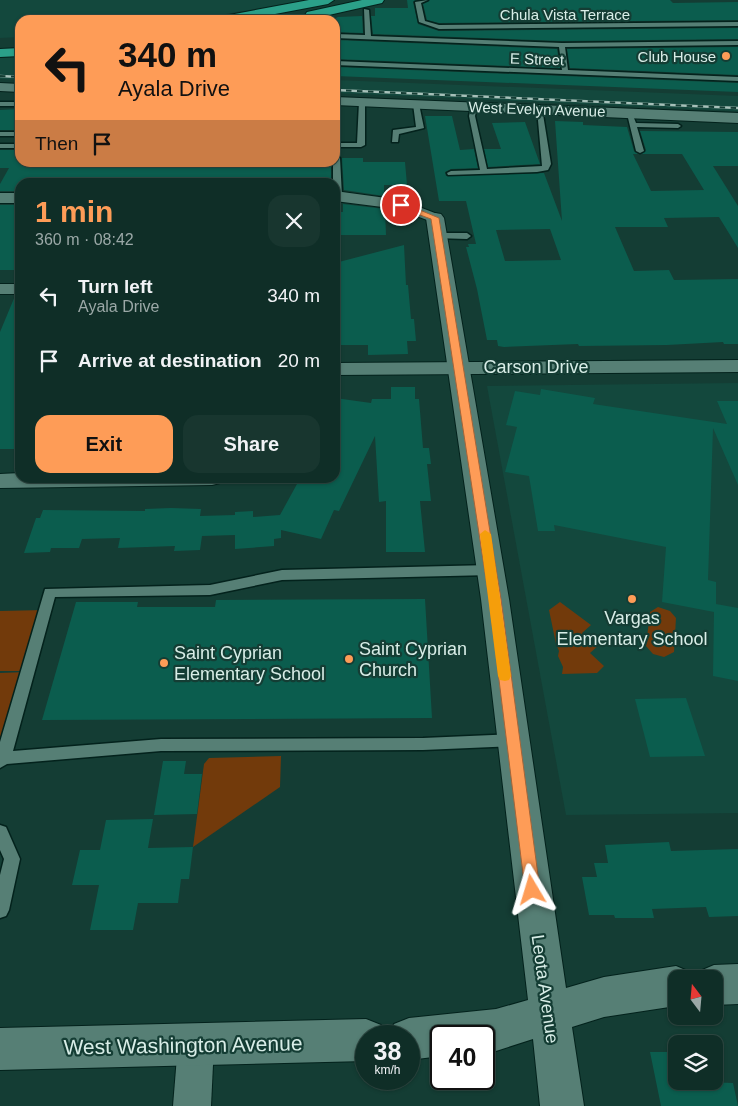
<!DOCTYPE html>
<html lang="en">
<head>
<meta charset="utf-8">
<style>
  :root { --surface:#0f2e27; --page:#18362f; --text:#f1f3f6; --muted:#9ba8a7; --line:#2f4a44; --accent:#fe9c57 }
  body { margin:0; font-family:Helvetica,sans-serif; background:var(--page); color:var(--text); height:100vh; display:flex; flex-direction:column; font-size:19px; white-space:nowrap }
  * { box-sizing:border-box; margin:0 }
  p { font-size:16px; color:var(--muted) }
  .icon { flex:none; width:28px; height:28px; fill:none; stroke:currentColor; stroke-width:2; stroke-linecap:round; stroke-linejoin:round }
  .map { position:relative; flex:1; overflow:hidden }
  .panel { position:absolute; left:15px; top:178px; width:325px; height:305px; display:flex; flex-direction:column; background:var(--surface); border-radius:15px; box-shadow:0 1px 4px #0004,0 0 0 1px var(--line) }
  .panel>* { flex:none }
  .banner { position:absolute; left:15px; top:15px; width:325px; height:152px; border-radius:15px; box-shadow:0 1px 4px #0004,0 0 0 1px var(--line); background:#fe9c57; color:#111; overflow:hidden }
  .needle { width:32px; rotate:344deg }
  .buttons { position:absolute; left:668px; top:970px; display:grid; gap:10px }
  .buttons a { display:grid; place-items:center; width:55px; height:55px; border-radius:10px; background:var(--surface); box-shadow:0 1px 4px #0004,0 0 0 1px var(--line); font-size:25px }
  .speed { position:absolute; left:355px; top:1025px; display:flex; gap:10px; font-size:25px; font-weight:700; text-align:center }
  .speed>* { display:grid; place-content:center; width:65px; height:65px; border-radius:50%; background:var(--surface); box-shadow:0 1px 4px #0004,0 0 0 1px var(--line); line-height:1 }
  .speed small { font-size:12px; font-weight:400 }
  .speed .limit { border:2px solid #111; border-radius:8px; background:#fff; color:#111 }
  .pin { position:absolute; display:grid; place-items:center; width:42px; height:42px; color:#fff; margin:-21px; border:2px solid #fff; border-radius:50%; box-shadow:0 1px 5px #0007 }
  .me { position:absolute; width:55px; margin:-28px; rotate:353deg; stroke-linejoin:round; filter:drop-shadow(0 0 4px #0008) }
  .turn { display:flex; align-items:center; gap:18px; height:105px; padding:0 20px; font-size:22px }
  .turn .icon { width:65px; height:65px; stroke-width:2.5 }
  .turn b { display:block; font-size:35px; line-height:42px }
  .then { display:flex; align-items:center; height:48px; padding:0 20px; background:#0003; gap:10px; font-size:19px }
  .round { display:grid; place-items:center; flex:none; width:52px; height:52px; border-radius:15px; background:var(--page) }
  .summary { display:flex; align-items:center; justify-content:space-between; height:85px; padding:0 20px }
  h1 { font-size:30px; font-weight:700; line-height:38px; color:var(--accent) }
  .primary-button { display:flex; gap:10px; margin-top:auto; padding:10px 20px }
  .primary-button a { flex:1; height:58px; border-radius:15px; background:var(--accent); color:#111; font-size:20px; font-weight:700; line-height:58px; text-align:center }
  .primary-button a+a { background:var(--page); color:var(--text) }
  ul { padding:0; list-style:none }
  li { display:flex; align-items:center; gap:15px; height:65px; padding:0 20px }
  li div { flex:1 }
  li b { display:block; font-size:19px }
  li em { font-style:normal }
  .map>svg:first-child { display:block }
</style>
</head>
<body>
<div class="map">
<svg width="738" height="1106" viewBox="0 0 738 1106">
  <rect width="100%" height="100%" fill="#143d34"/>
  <g fill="#13483d">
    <polygon points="0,0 306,0 192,20 20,20 20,37 0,38"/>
    <polygon points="20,56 20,80 0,79 0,58"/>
    <polygon points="335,80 738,96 738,111 335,93"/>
    <polygon points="738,383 738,813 566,815 487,386"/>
  </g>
  <g fill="#723a0b">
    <polygon points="560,602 591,625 582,633 599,645 590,653 604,666 597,673 562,674 563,667 558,656 559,651 556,644 549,610"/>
    <polygon points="658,607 670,611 676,618 674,652 664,657 653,654 646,646 650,612"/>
    <polygon points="44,610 25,671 0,671 0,611"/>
    <polygon points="26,672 0,747 0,673"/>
    <polygon points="281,756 280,787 193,847 204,764 209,758"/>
  </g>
  <g fill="#0b5d4e" fill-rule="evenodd">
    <polygon points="407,0 416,0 413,2 418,24 439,31 738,28 738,39 562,41 373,34 371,16 375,16 375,8 408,8"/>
    <polygon points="430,0 670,0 673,3 738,2 738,20 439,23 427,20 423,4"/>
    <polygon points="362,16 363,33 335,32 336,18 338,17"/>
    <polygon points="335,40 557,49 560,68 335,59"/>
    <polygon points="738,47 738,75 570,68 567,49"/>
    <polygon points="335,67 738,83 738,92 335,76"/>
    <polygon points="20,109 20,130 0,130 0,110"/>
    <path d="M425,116H452L460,150L474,149L478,168L451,169L445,172L446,176L544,173L562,221L555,121L583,122V125L627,127L634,151L638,154H633L651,191L704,190L682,154H642L646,150L640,131L738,132V166H713L738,206V248L719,217L664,218L668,227H615L634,271L669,270L674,280L738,279V344H724L723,342L667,345L579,346L578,344L504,347L498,346L497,340H487L477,289L466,247H469L468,244H476L466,201H439ZM550,229L561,260L505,261L496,230Z"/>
    <polygon points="525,122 540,164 488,167 484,149 501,149 492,123"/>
    <polygon points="0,150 20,150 20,162 331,162 331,181 20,182 20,191 0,191 0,184 9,168 0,168"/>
    <polygon points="342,158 363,158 363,162 405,162 407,185 384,185 384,196 344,190"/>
    <polygon points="343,204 385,209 386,235 335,235 335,212 343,212"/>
    <rect x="0" y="205" width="20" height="65"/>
    <polygon points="404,245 406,285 408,285 411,319 414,319 416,341 407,341 408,354 368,355 368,345 335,345 335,263"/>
    <polygon points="15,296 20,296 20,432 14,449 0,449 0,332"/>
    <polygon points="391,387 415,387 415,399 419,399 423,448 429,448 431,464 427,464 431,501 420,501 425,552 386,552 386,501 379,502 375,436 339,511 334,510 321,539 281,530 281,538 274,539 274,546 235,549 235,535 202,536 200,550 174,551 175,546 118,548 120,538 82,539 79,548 51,548 50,552 24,553 36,518 40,518 43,510 145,511 145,509 171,508 201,509 200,516 235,515 235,512 253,511 253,517 280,515 297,484 296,478 335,478 335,398 371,403 372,399 391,399"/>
    <polygon points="541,389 595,398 593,404 727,424 717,401 738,401 738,485 713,428 708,580 716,582 716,604 738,608 738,681 713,676 714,612 662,602 666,547 554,525 555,531 538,531 529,476 505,472 517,427 506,425 515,391 540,395"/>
    <polygon points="425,599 432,718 42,720 76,602 138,602 137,607 215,607 216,600"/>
    <polygon points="686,698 705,756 650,757 635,699"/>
    <polygon points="163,761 186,761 184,774 202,774 197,814 154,815"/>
    <polygon points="153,819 148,848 193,847 189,879 181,879 178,903 138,903 133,930 90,930 99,885 72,885 80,850 100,850 106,820"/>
    <polygon points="669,842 671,851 738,849 738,916 709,917 706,907 652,909 654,918 615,918 614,915 589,915 582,877 597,877 594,863 608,863 605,845"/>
    <polygon points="650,1052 676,1052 676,1081 733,1083 738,1106 661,1106"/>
  </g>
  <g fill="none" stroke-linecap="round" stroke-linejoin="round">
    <defs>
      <g id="lane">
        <polygon points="428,0 421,3 425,21 439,25 738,22 738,26 439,29 419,22 415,2"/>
        <polygon points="364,9 369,10 371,36 562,43 738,41 738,45 565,47 568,70 738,77 738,81 335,65 335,61 562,70 559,47 335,38 335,34 365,35"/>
        <polygon points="362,100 365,102 365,145 361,147 335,147 335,143 357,143 359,102"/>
        <rect x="0" y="102" width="20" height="4"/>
        <polygon points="416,102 419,104 424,128 399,134 398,142 392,142 393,130 416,127 413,104"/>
        <polygon points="474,105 477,107 475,116 487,169 542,166 537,109 542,108 551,164 548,170 537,172 448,175 447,173 451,171 480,170 469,116 471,107"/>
        <polygon points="631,116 634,118 636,123 678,124 681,126 678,128 637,127 644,151 640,153 636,151 628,118"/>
        <rect x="0" y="132" width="20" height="4"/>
        <rect x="0" y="144" width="20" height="4"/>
        <polygon points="335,156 340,158 342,196 338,198 335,197 335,182 333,182 333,162 335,162"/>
        <polygon points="437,233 467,233 471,236 467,239 434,238 434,234"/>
        <polygon points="491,565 495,567 497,570 495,573 491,575 282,580 210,595 55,597 13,751 161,739 423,738 513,734 518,735 520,740 518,745 513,746 423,750 161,751 7,764 0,768 0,742 45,589 210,585 282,570"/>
        <polygon points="0,825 6,827 20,859 9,910 6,916 0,918 0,875 4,859 0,850"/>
      </g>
      <g id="street">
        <polygon points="335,191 401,200 440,215 443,218 440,221 435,223 398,209 335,201"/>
        <rect x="0" y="193" width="20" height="10"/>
        <rect x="0" y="284" width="20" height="10"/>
        <polygon points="738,360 738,372 335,375 335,363"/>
        <polygon points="20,473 20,478 223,478 220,483 212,485 0,488 0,474"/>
        <polygon points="196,1026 209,1031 214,1044 211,1106 173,1106 178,1044 183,1031"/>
      </g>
      <g id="secondary">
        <polygon points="0,83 20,84 20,92 0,91"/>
        <polygon points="335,97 738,113 738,123 335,105"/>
        <polygon points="435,213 441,214 444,218 509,599 566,988 604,977 676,966 690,972 693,979 676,979 676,1006 604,1017 572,1027 584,1106 540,1106 533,1039 496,1051 484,1052 484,1036 441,1036 441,1056 409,1060 409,1036 389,1036 394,1024 409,1018 496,1009 528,1000 481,599 426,218 429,214"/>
        <polygon points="738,964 738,1004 714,1005 714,979 697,979 700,971 714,965"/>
        <polygon points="366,1019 381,1025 385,1036 366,1036 366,1061 0,1070 0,1028"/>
      </g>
      <g id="highway">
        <polygon points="309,0 334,0 328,4 243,20 218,20 224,16"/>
        <polygon points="362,0 384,0 382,3 311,19 305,15 307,12"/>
        <polygon points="20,48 20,56 0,57 0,49"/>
      </g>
    </defs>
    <use href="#lane" stroke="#03221c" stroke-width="3"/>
    <use href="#street" stroke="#03221c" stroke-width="2"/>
    <use href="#secondary" stroke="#03221c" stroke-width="2"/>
    <use href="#highway" stroke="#03221c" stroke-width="2"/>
    <use href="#lane" fill="#567f75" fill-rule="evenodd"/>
    <use href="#street" fill="#567f75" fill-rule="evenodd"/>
    <use href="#secondary" fill="#567f75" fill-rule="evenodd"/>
    <use href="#highway" fill="#2ba089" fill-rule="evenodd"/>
    <defs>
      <g id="rail">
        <polyline points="0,76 20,77"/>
        <polyline points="335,90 738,108"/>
      </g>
    </defs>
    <use href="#rail" stroke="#a6c0b9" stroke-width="2.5"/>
    <use href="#rail" stroke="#143d34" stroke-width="2" stroke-dasharray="5.5" stroke-linecap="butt"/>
  </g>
  <polygon fill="#fe9c57" stroke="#a56539" points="398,203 403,203 439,218 501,599 540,890 538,895 532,897 527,895 525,890 489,599 431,219 398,207"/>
  <polygon fill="#f59e0b" points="485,530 491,534 511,676 509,680 505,681 500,680 498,676 480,534"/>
  <g fill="#fe9c57" stroke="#143d34" stroke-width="2">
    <circle cx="726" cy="56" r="5"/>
    <circle cx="632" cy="599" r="5"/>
    <circle cx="349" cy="659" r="5"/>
    <circle cx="164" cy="663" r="5"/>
  </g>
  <g text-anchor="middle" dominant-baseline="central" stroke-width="4.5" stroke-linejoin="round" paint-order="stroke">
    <g font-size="15" fill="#d8ede7" stroke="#143d34">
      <text x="565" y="14">Chula Vista Terrace</text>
      <text transform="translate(537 59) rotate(2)">E Street</text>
      <text transform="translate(537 109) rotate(2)">West Evelyn Avenue</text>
    </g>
    <g font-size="15" fill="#d8ede7" stroke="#143d34" text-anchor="end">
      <text x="716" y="56">Club House</text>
    </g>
    <g font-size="18" fill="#d8ede7" stroke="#143d34">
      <text x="536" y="367">Carson Drive</text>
      <text transform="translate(545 989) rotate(82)">Leota Avenue</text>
    </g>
    <g font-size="18" fill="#d8ede7" stroke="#143d34" text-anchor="start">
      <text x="632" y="618" text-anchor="middle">Vargas<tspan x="632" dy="21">Elementary School</tspan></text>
      <text x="359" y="649">Saint Cyprian<tspan x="359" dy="21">Church</tspan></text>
      <text x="174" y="653">Saint Cyprian<tspan x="174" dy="21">Elementary School</tspan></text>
    </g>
    <g font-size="21" fill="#d8ede7" stroke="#143d34">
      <text transform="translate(183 1045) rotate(-1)">West Washington Avenue</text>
    </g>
  </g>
</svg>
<div class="buttons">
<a><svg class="needle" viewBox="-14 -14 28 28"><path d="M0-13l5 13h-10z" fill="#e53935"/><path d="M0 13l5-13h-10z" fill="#9ba8a7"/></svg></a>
<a><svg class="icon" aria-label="layers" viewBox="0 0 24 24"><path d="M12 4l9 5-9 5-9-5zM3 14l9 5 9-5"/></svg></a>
</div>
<div class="speed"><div>38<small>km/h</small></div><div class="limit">40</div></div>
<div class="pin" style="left:401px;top:205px;background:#d93025"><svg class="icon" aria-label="arrive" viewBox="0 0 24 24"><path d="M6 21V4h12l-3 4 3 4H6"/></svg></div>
<svg class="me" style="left:532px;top:890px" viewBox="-20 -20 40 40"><path d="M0-17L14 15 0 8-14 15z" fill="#fe9c57" stroke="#fff" stroke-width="4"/></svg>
<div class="banner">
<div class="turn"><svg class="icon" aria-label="left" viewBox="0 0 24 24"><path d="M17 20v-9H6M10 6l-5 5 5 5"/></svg><div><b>340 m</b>Ayala Drive</div></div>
<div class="then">Then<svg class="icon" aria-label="arrive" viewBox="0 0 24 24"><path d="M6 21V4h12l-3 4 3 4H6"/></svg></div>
</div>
<section class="panel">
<div class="summary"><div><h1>1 min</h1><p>360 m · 08:42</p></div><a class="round"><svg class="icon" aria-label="close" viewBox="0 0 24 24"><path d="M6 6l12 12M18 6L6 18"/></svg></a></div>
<ul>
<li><svg class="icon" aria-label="left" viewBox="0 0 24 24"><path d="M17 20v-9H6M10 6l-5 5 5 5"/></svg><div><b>Turn left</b><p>Ayala Drive</p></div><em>340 m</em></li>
<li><svg class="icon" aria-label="arrive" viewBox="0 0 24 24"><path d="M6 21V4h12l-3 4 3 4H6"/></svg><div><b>Arrive at destination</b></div><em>20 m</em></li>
</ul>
<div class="primary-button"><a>Exit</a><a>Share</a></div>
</section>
</div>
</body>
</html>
